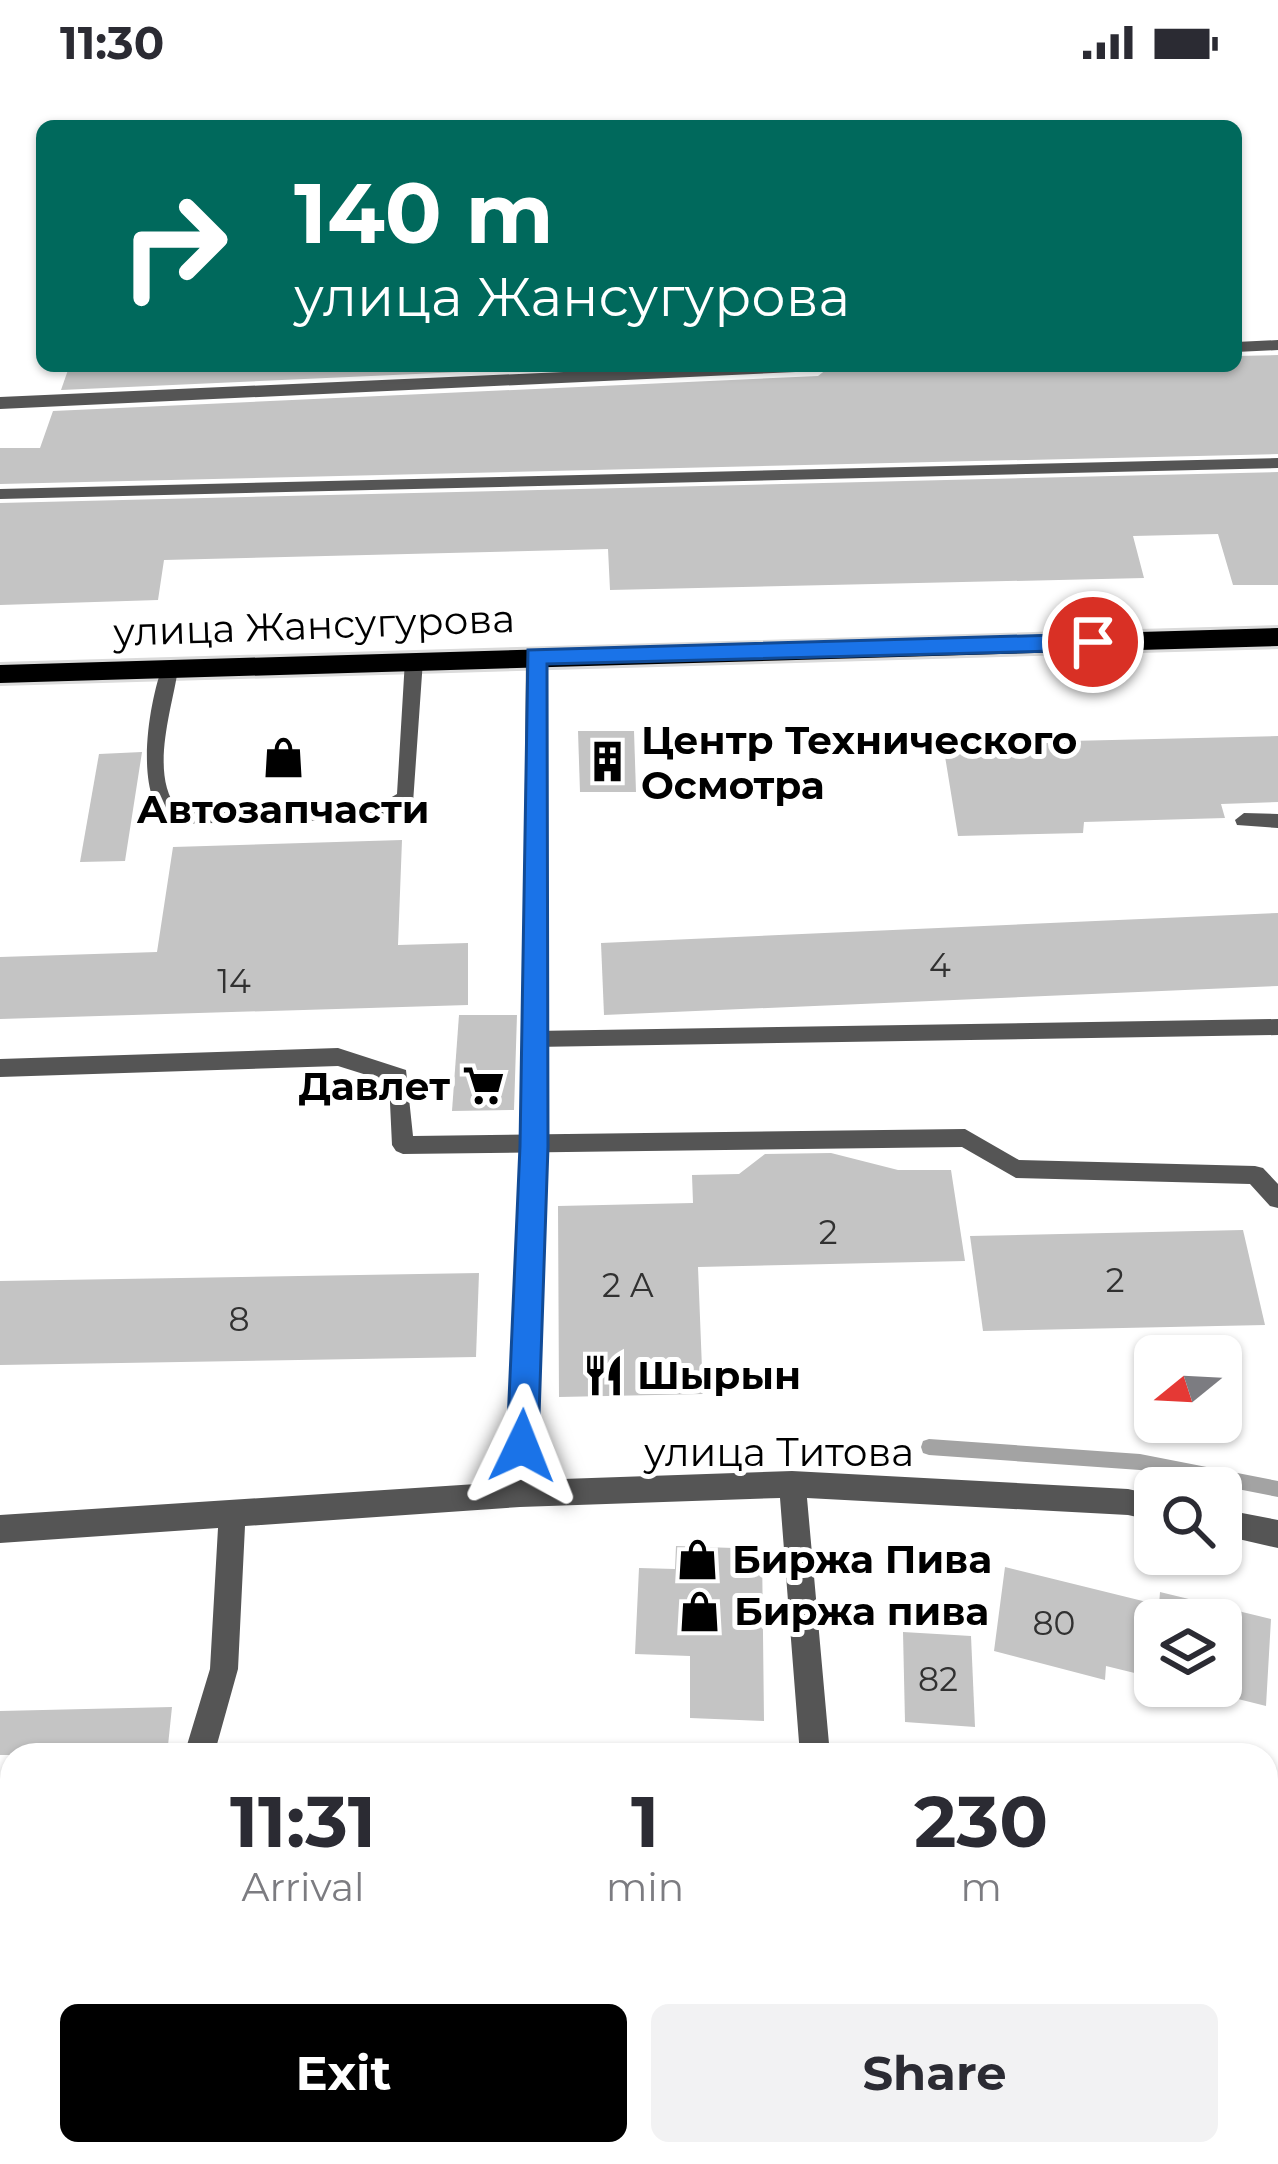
<!DOCTYPE html>
<html lang="en">
<head>
<meta charset="utf-8">
<style>
  :root { --surface:#fff; --page:#f2f2f3; --text:#2b2b33; --muted:#7c7c81; --accent:#000 }
  body { margin:0; font-family:Montserrat,sans-serif; background:var(--page); color:var(--text); height:100vh; display:flex; flex-direction:column; font-size:45px; white-space:nowrap }
  * { box-sizing:border-box; margin:0 }
  p { font-size:39px; color:var(--muted) }
  .icon { flex:none; width:66px; height:66px; fill:none; stroke:currentColor; stroke-width:2; stroke-linecap:round; stroke-linejoin:round }
  .map { position:relative; flex:1; overflow:hidden }
  .sheet { position:absolute; left:0px; top:1659px; width:1278px; height:423px; display:flex; flex-direction:column; background:var(--surface); border-radius:36px 36px 0 0; box-shadow:0 3px 9px #0004 }
  .sheet>* { flex:none }
  .top-card { position:absolute; left:36px; top:36px; width:1206px; height:252px; border-radius:18px; box-shadow:0 3px 9px #0004; background:#00695c; color:#fff; overflow:hidden }
  .needle { width:78px; rotate:252deg }
  .tools { position:absolute; left:1134px; top:1251px; display:grid; gap:24px }
  .tools a { display:grid; place-items:center; width:108px; height:108px; border-radius:18px; background:var(--surface); box-shadow:0 3px 9px #0004; font-size:60px }
  .pin { position:absolute; display:grid; place-items:center; width:102px; height:102px; color:#fff; margin:-51px; border:6px solid #fff; border-radius:50%; box-shadow:0 3px 12px #0007 }
  .me { position:absolute; width:132px; margin:-66px; rotate:2deg; stroke-linejoin:round; filter:drop-shadow(0 0 9px #0008) }
  .turn { display:flex; align-items:center; gap:42px; height:252px; padding:0 60px; font-size:54px }
  .turn .icon { width:156px; height:156px; stroke-width:2.5 }
  .turn b { display:block; font-size:84px; line-height:102px }
  .eta { display:flex; justify-content:space-evenly; align-items:center; height:204px; text-align:center }
  .eta b { font-size:72px; font-weight:700; line-height:84px }
  .action { display:flex; gap:24px; margin-top:auto; padding:24px 60px }
  .action a { flex:1; height:138px; border-radius:18px; background:var(--accent); color:#fff; font-size:48px; font-weight:700; line-height:138px; text-align:center }
  .action a+a { background:var(--page); color:var(--text) }
  .status { display:flex; justify-content:space-between; align-items:center; height:84px; padding:0 60px; background:var(--surface); direction:ltr }
  .status svg { height:33px; fill:currentColor }
  .map>svg:first-child { display:block }
</style>
</head>
<body>
<div class="status"><b>11:30</b><svg viewBox="0 0 49 12"><path d="M0 12V9h3v3zM5 12V6h3v6zM10 12V3h3v9zM15 12V0h3v12zM26 1h20v11H26zM47 4h2v5h-2z"/></svg></div>
<div class="map">
<svg width="1278" height="2080" viewBox="0 0 1278 2080">
  <rect width="100%" height="100%" fill="#fff"/>
  <g fill="none" stroke-linecap="round" stroke-linejoin="round">
    <polygon fill="#a3a3a3" fill-rule="evenodd" points="929,1355 1140,1370 1278,1397 1278,1413 1140,1386 929,1371 923,1369 921,1363 923,1357"/>
  </g>
  <g fill="#c4c4c4">
    <polygon points="1278,271 1278,370 0,400 0,364 40,364 53,327 818,292 831,282 1236,282 1236,272"/>
    <polygon points="273,282 596,282 61,306 68,286"/>
    <polygon points="1278,388 1278,501 1233,501 1218,450 1133,452 1144,494 610,506 608,465 164,476 158,516 0,521 0,419"/>
    <polygon points="578,647 634,647 636,708 580,708"/>
    <polygon points="1278,652 1278,718 1221,720 1225,734 1084,738 1083,749 958,752 943,660"/>
    <polygon points="142,668 125,777 80,778 99,670"/>
    <polygon points="402,756 398,861 468,859 468,921 0,935 0,873 157,868 173,763"/>
    <polygon points="1278,829 1278,902 604,931 601,859"/>
    <polygon points="459,931 517,931 514,1026 452,1027"/>
    <polygon points="831,1069 898,1086 951,1086 965,1177 698,1183 703,1310 559,1313 558,1122 693,1119 692,1091 739,1090 765,1070"/>
    <polygon points="1243,1146 1265,1241 983,1247 970,1152"/>
    <polygon points="479,1189 476,1273 0,1281 0,1197"/>
    <polygon points="676,1462 762,1465 764,1637 690,1634 690,1572 635,1570 639,1484 675,1485"/>
    <polygon points="1005,1483 1159,1521 1160,1508 1271,1535 1266,1622 1186,1602 1221,1602 1221,1536 1155,1536 1155,1594 1106,1582 1105,1596 994,1567"/>
    <polygon points="903,1548 971,1552 975,1643 905,1638"/>
    <polygon points="172,1623 167,1671 0,1671 0,1627"/>
  </g>
  <g fill="none" stroke-linecap="round" stroke-linejoin="round">
    <defs>
      <polygon id="primary" points="1278,544 1278,562 0,599 0,581"/>
    </defs>
    <use href="#primary" stroke="#dbdbdb" stroke-width="6"/>
    <g fill="#555" fill-rule="evenodd">
      <polygon points="1278,374 1278,384 0,415 0,405"/>
      <path d="M414,570L423,576L413,719L381,735L173,740C131,719 149,617 163,581L169,579L178,585C172,626 149,690 178,726L378,721L397,710L405,576Z"/>
      <polygon points="1244,729 1278,730 1278,744 1237,741 1235,736"/>
      <polygon points="1278,935 1278,951 534,963 527,961 524,955 527,949 534,947"/>
      <polygon points="338,964 406,986 413,1052 965,1045 1019,1076 1255,1082 1263,1084 1278,1100 1278,1124 1270,1122 1250,1100 1016,1094 962,1063 403,1070 396,1067 392,1061 389,998 338,982 0,993 0,975"/>
      <rect x="0" y="1806" width="12" height="26"/>
    </g>
    <g fill="#555" fill-rule="evenodd">
      <polygon points="1278,256 1278,266 1236,268 1236,258"/>
      <polygon points="697,282 827,282 818,287 0,325 0,313"/>
      <polygon points="536,565 546,572 546,1062 534,1396 792,1387 1128,1405 1155,1411 1155,1437 1128,1431 807,1414 830,1671 800,1671 780,1414 520,1423 245,1442 238,1585 214,1671 184,1671 210,1585 218,1444 0,1459 0,1431 507,1398 522,1062 526,572"/>
      <polygon points="1221,1425 1278,1436 1278,1464 1221,1451"/>
      <rect x="114" y="2070" width="32" height="10"/>
      <polygon points="832,2070 864,2070 865,2080 833,2080"/>
    </g>
    <use href="#primary" fill="#000" fill-rule="evenodd"/>
  </g>
  <polygon fill="#1a73e8" stroke="#114b97" stroke-width="3" points="1093,550 1104,558 1093,566 547,580 548,1062 538,1362 533,1372 522,1376 512,1372 507,1362 520,1062 528,566"/>
  <defs>
    <symbol id="shop-bare" viewBox="-9 -9 18 18"><path d="M-5-2.5h2.3a2.7 3.5 0 0 1 5.4 0H5L5.5 6h-11ZM-1.5-2.5h3a1.5 2.3 0 0 0-3 0Z" fill="#000" stroke="#fff" stroke-width="2.5" paint-order="stroke"/></symbol>
    <symbol id="building-bare" viewBox="-9 -9 18 18"><path d="M-4-6H4V6H1V3H-1V6H-4ZM-2.5-4.3h1.7v1.8h-1.7ZM.8-4.3h1.7v1.8H.8ZM-2.5-1h1.7V.8h-1.7ZM.8-1h1.7V.8H.8Z" fill="#000" stroke="#fff" stroke-width="2.5" paint-order="stroke"/></symbol>
    <symbol id="supermarket-bare" viewBox="-9 -9 18 18"><path d="M-6-5.5h2.5l.6 2H6L4.5 2H-2.5L-4.4-4H-6ZM-1.5 3.2a1.3 1.3 0 1 0 .1 0ZM3 3.2a1.3 1.3 0 1 0 .1 0Z" fill="#000" stroke="#fff" stroke-width="2.5" paint-order="stroke"/></symbol>
    <symbol id="restaurant-bare" viewBox="-9 -9 18 18"><path d="M-5-6h1v4h1v-4h1v4h1v-4h1v5L-1.5 .5V6h-2V.5L-5-1ZM5-6V6H3V1.5H1.5Q1.5-4 5-6Z" fill="#000" stroke="#fff" stroke-width="2.5" paint-order="stroke"/></symbol>
  </defs>
  <g fill-rule="evenodd">
    <use href="#shop-bare" x="254" y="644" width="59" height="59"/>
    <use href="#building-bare" x="578" y="648" width="59" height="59"/>
    <use href="#supermarket-bare" x="454" y="972" width="59" height="59"/>
    <use href="#restaurant-bare" x="574" y="1262" width="59" height="59"/>
    <use href="#shop-bare" x="668" y="1446" width="59" height="59"/>
    <use href="#shop-bare" x="670" y="1498" width="59" height="59"/>
  </g>
  <g text-anchor="middle" dominant-baseline="central" stroke-width="10" stroke-linejoin="round" paint-order="stroke">
    <g font-size="33" fill="#313131">
      <text x="940" y="881">4</text>
      <text x="234" y="897">14</text>
      <text x="828" y="1148">2</text>
      <text x="1115" y="1196">2</text>
      <text x="628" y="1201">2 А</text>
      <text x="239" y="1235">8</text>
      <text x="1054" y="1539">80</text>
      <text x="938" y="1595">82</text>
    </g>
    <g font-size="39" fill="#000" stroke="#fff">
      <text transform="translate(314 541) rotate(-2)">улица Жансугурова</text>
      <text x="779" y="1368">улица Титова</text>
    </g>
    <g font-size="39" font-weight="bold" fill="#000" stroke="#fff" text-anchor="start">
      <text x="641" y="656">Центр Технического<tspan x="641" dy="45">Осмотра</tspan></text>
      <text x="283" y="725" text-anchor="middle">Автозапчасти</text>
      <text x="450" y="1002" text-anchor="end">Давлет</text>
      <text x="637" y="1291">Шырын</text>
      <text x="732" y="1475">Биржа Пива</text>
      <text x="734" y="1527">Биржа пива</text>
    </g>
  </g>
</svg>
<div class="tools">
<a><svg class="needle" viewBox="-14 -14 28 28"><path d="M0-13l5 13h-10z" fill="#e53935"/><path d="M0 13l5-13h-10z" fill="#7c7c81"/></svg></a>
<a><svg class="icon" aria-label="search" viewBox="0 0 24 24"><circle cx="10" cy="10" r="6"/><path d="M15 15l6 6"/></svg></a>
<a><svg class="icon" aria-label="layers" viewBox="0 0 24 24"><path d="M12 4l9 5-9 5-9-5zM3 14l9 5 9-5"/></svg></a>
</div>
<div class="pin" style="left:1093px;top:558px;background:#d93025"><svg class="icon" aria-label="arrive" viewBox="0 0 24 24"><path d="M6 21V4h12l-3 4 3 4H6"/></svg></div>
<svg class="me" style="left:522px;top:1362px" viewBox="-20 -20 40 40"><path d="M0-17L14 15 0 8-14 15z" fill="#1a73e8" stroke="#fff" stroke-width="4"/></svg>
<div class="top-card">
<div class="turn"><svg class="icon" aria-label="right" viewBox="0 0 24 24"><path d="M7 20v-9h11M14 6l5 5-5 5"/></svg><div><b>140 m</b>улица Жансугурова</div></div>
</div>
<section class="sheet">
<div class="eta">
<div><b>11:31</b><p>Arrival</p></div>
<div><b>1</b><p>min</p></div>
<div><b>230</b><p>m</p></div>
</div>
<div class="action"><a>Exit</a><a>Share</a></div>
</section>
</div>
</body>
</html>
